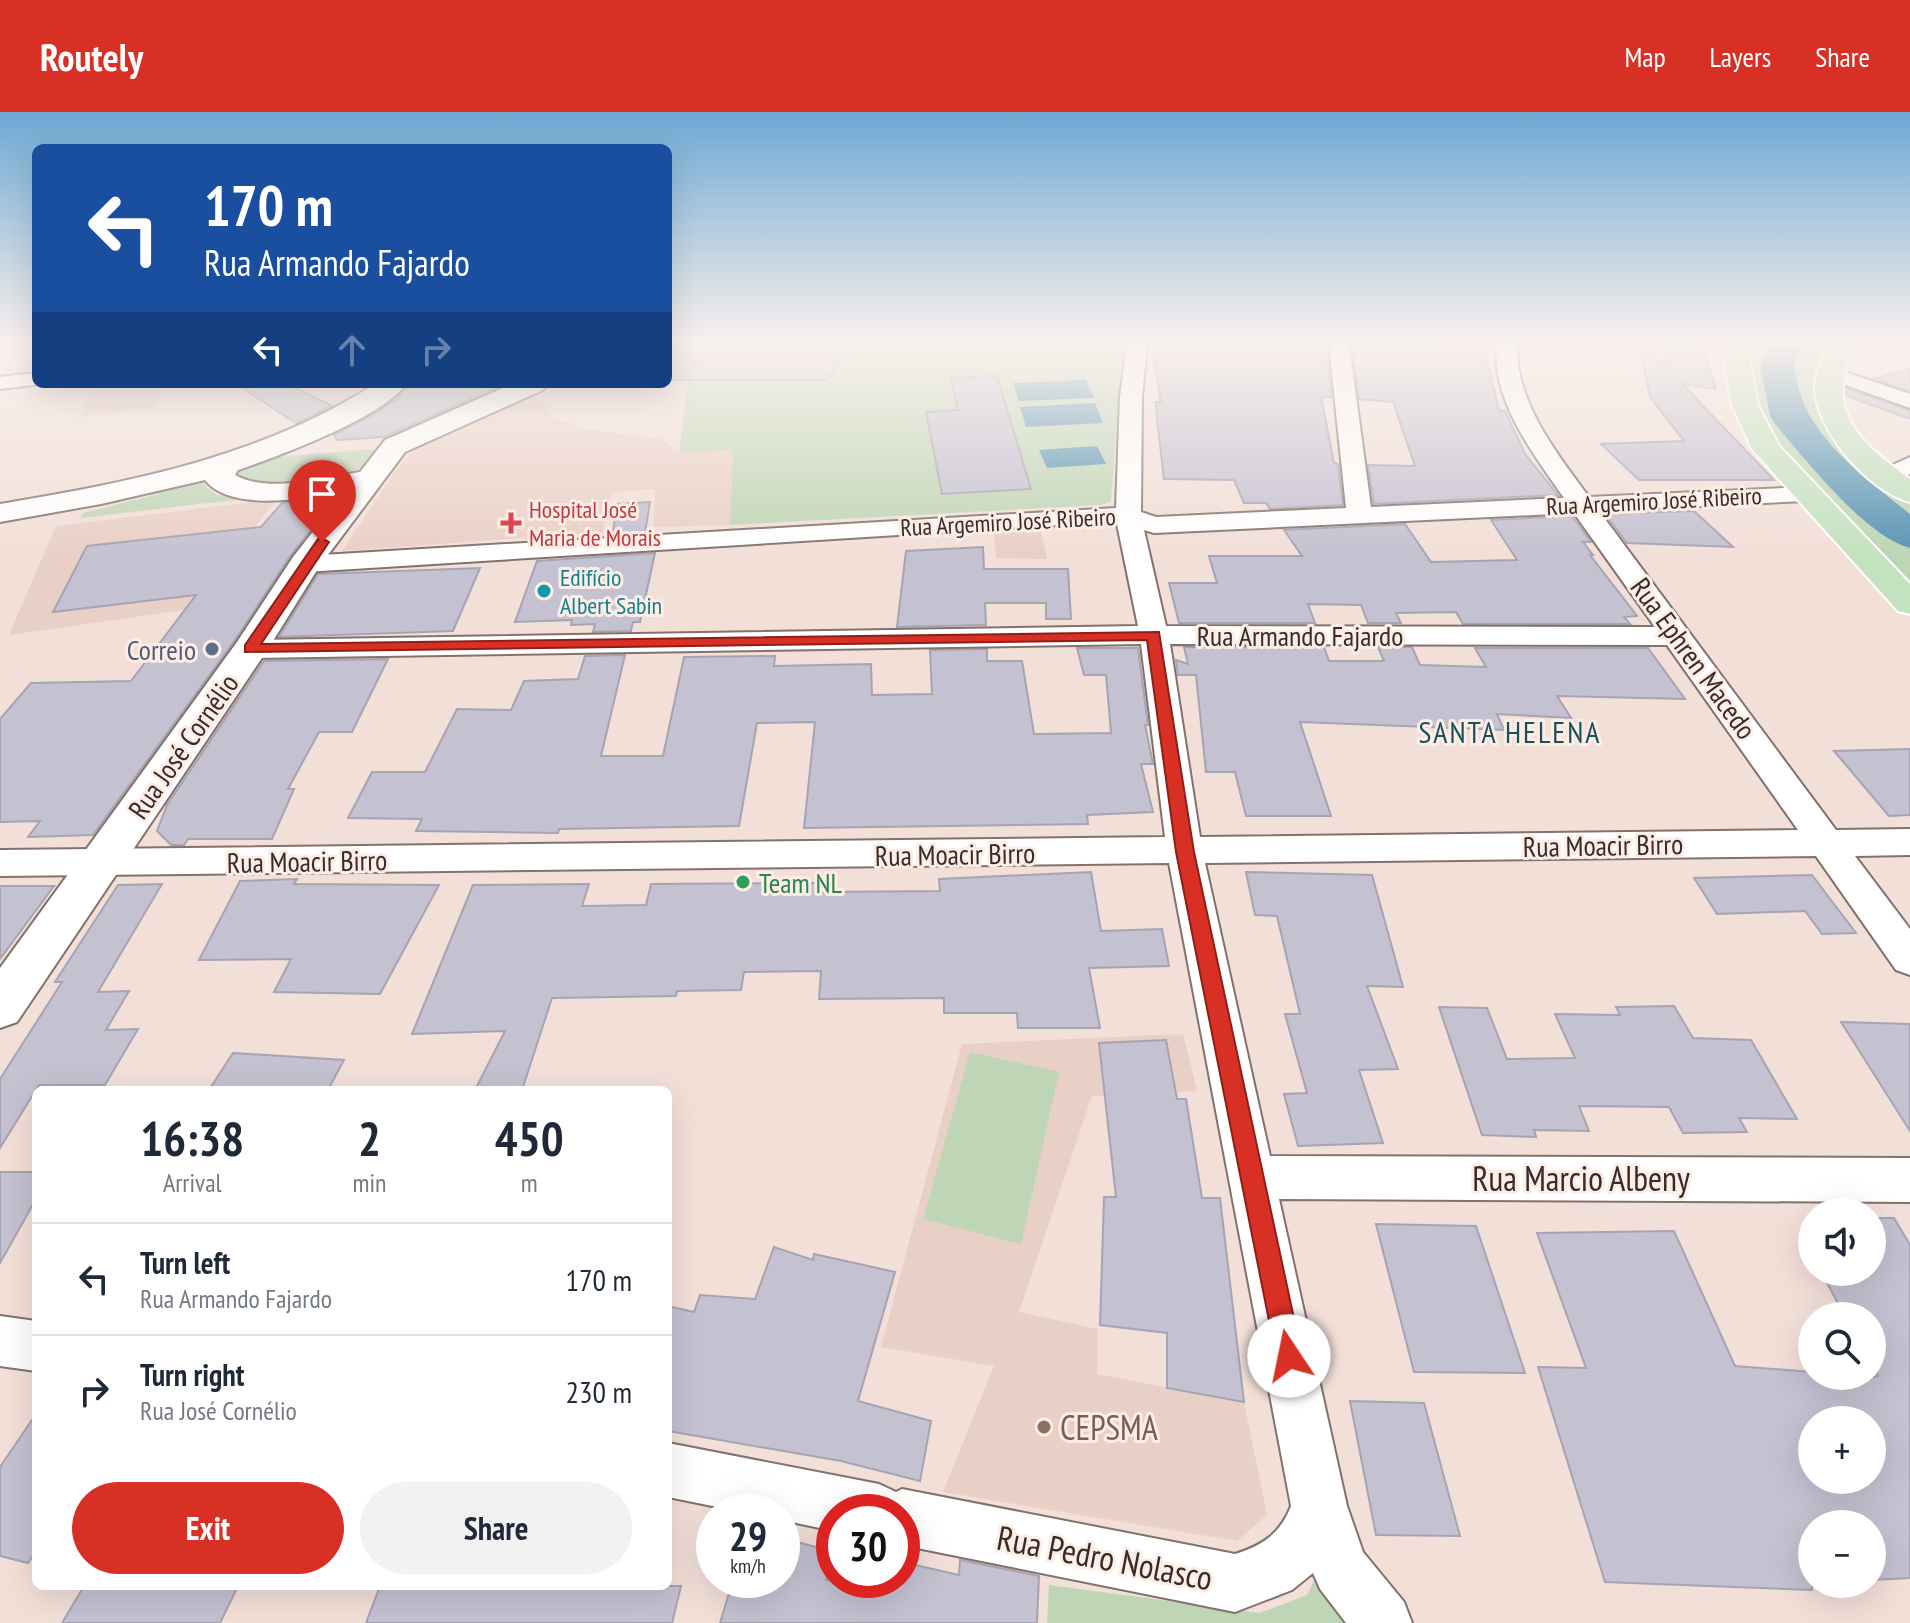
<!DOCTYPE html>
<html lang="en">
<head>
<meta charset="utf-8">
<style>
  :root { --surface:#fff; --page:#f2f2f3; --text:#1f2937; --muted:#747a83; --line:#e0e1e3; --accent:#d93025 }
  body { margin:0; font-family:"PT Sans Narrow",sans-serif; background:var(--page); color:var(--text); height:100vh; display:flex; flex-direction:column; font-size:30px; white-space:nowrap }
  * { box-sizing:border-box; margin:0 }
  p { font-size:26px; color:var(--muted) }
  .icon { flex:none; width:44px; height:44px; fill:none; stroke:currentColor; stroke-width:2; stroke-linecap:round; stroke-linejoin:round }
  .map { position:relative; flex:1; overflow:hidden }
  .sheet { position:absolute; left:32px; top:974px; width:640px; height:504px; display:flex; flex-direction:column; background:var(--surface); border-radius:12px; box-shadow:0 8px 32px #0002 }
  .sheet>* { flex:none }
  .hud { position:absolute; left:32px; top:32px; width:640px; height:244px; border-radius:12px; box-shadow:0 8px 32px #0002; background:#1a4fa0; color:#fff; overflow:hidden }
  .tools { position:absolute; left:1798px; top:1086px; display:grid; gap:16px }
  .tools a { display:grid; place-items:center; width:88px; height:88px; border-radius:50%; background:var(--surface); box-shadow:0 8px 32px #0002; font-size:40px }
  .speed { position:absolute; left:696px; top:1382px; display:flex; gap:16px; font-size:40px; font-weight:700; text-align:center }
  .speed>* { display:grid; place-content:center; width:104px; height:104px; border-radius:50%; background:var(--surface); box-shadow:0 8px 32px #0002; line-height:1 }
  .speed small { font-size:20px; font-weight:400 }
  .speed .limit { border:12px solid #d22; background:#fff; color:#111 }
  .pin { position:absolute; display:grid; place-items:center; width:68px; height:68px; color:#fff; margin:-82px -34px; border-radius:50% 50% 50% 0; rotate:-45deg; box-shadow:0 0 8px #0007 }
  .pin .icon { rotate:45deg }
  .me { position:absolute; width:88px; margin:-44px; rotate:349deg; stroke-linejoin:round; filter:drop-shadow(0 0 6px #0008) }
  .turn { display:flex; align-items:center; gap:28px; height:168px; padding:0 40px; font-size:36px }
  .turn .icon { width:104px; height:104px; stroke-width:2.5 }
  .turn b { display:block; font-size:56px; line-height:68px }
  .lanes { display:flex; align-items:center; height:76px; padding:0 40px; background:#0003; justify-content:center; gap:40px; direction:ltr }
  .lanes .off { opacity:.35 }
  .eta { display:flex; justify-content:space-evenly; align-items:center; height:136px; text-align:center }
  .eta b { font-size:48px; font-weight:700; line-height:56px }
  .cta { display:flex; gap:16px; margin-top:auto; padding:16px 40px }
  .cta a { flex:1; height:92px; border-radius:48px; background:var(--accent); color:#fff; font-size:32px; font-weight:700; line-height:92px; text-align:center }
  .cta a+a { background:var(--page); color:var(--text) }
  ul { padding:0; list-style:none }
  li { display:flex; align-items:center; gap:24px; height:112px; padding:0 40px; border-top:2px solid var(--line) }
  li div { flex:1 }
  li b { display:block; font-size:30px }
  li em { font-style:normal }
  header { display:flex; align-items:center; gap:48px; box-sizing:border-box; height:112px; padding:0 40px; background:var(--accent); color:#fff }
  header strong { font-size:38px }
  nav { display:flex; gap:44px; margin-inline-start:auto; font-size:28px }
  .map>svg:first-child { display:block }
</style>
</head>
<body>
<header>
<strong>Routely</strong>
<nav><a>Map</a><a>Layers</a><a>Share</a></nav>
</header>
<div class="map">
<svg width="1910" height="1511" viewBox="0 0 1910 1511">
  <rect width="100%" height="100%" fill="#f2dfd8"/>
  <g fill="#e9d0c6">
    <polygon points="96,272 165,272 155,296 79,305"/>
    <polygon points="520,288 543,290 554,306 585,317 661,327 679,340 733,338 730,413 654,415 655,377 612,380 603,420 342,439 395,359 418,333"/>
    <polygon points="277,387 190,497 9,523 56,414"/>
    <polygon points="1041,419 1047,447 996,446 994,421"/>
    <polygon points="1183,922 1197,979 1092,984 1019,1200 1098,1217 1097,1262 1244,1290 1267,1403 1237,1429 943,1380 994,1254 881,1235 962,932"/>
  </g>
  <g fill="#bed6b5">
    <polygon points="849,233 1123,233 1111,389 1101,393 730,413 733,338 679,340 688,270 828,268"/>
    <polygon points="1745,233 1835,233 1826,254 1840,324 1910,384 1910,487 1769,337 1741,250"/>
    <polygon points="375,337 381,340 373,351 362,357 247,375 230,359 259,346"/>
    <polygon points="198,368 217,383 251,386 80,406 83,401 146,385"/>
    <polygon points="970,940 1059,960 1021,1132 923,1107"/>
    <polygon points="1322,1452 1326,1481 1343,1511 1047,1511 1049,1473 1259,1501 1307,1483"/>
  </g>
  <g fill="#5795b4">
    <polygon points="1086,268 1094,286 1019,289 1013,271"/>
    <polygon points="1095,291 1103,311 1026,315 1020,295"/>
    <polygon points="1097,334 1106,352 1047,356 1039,338"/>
  </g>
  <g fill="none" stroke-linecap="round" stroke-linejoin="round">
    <path fill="#5795b4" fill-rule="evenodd" d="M1769,233H1801C1799,240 1794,249 1795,256C1800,321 1863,364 1910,402V436C1866,425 1805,347 1775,312L1770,304L1760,253Z"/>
  </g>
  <g fill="#c4c1d1" stroke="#a6a3b2" stroke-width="2" fill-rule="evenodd">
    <polygon points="668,233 849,233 828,268 668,268"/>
    <polygon points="1152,233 1326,233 1331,285 1321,285 1334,351 1338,352 1343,393 1270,397 1266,391 1244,391 1234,368 1164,367 1157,307 1156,290 1161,290"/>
    <polygon points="1352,233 1424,233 1485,240 1499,298 1505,299 1525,342 1558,383 1374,392 1368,353 1415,354 1393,290 1359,287"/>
    <polygon points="1639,233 1643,233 1664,254 1668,233 1703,234 1716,277 1682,272 1774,368 1639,368 1601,332 1684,329 1650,285"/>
    <polygon points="1910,257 1910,279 1874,267"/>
    <polygon points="997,264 1031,377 942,382 926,300 958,298 951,266"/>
    <polygon points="236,272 288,272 332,294 296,311"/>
    <polygon points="409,272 505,272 384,325 337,328 334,323 378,300 396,287"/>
    <polygon points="1846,276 1910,299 1910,307 1847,284"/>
    <polygon points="337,384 291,443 235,528 93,723 28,725 40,709 0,710 0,607 31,571 131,569 196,483 53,500 87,434 261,415 282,391"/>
    <polygon points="650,390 645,421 612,423 618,392"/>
    <polygon points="1694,399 1733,435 1627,431 1605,402"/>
    <polygon points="1572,404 1591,430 1583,430 1593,443 1590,443 1637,504 1624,505 1630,512 1463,512 1456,500 1396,501 1401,511 1368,511 1361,493 1308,492 1315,511 1179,511 1169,471 1217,471 1209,444 1302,444 1284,418 1405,412 1431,450 1517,448 1491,408"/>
    <polygon points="983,435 984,457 1068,457 1071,507 1046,507 1046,491 985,491 986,513 897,515 906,439"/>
    <polygon points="655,441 640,510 633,510 631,519 593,520 595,512 571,513 572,508 515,510 537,449"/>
    <polygon points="480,456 453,519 279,525 318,462"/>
    <polygon points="1184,535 1324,535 1329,549 1384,549 1378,535 1412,535 1420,553 1486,555 1475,536 1648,536 1685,587 1557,584 1571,606 1497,602 1504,618 1300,610 1331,704 1246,704 1235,660 1206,660 1196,563 1178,563 1176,548 1188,552"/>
    <polygon points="1077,536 1138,536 1148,613 1145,613 1153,652 1141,652 1153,700 1087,703 1088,712 804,716 815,610 757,611 739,714 559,717 558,721 416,719 422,707 348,706 372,660 425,660 457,597 511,598 524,569 578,567 585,544 625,543 601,644 663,644 684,545 775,544 774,554 871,552 872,583 932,582 930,538 987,537 987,549 1022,549 1034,622 1111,621 1106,563 1084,563"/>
    <polygon points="388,547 352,620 319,620 288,677 294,677 272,727 188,727 184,733 171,733 157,719 167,693 264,549"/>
    <polygon points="1910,637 1910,703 1889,704 1834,639"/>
    <polygon points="1091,760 1101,819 1162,817 1169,854 1089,856 1100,916 1018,916 1017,901 944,901 944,886 819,887 821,859 744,860 741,878 677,879 676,884 552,886 522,978 475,978 505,919 412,922 473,773 589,772 582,794 646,793 651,772 820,771 819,780 940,779 939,767"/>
    <polygon points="1246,760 1372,763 1403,875 1367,874 1398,957 1359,958 1383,1031 1298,1034 1284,982 1307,981 1285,902 1300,902 1277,804 1255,803"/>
    <polygon points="1812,763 1856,821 1822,822 1805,799 1717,802 1694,766"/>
    <polygon points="297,767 294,772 439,773 380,882 274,880 291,847 199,848 240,769"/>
    <polygon points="162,772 98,880 129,879 106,918 138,917 105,973 39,973 0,1036 0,967 62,870 55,870 118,773"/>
    <polygon points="0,774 54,774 0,847"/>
    <polygon points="1674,894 1693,926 1751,928 1797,1007 1739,1006 1747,1020 1683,1021 1669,995 1579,994 1589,1019 1534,1018 1536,1025 1482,1023 1439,895 1487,896 1507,947 1575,946 1555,902 1620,903 1616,895"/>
    <polygon points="1841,910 1910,912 1910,1019"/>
    <polygon points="1166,928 1177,987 1186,987 1202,1086 1220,1086 1244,1290 1167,1276 1167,1221 1100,1213 1104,1085 1116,1085 1099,931"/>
    <polygon points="233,941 344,948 328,978 209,978"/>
    <polygon points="0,1060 36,1060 36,1087 0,1151"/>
    <path d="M1872,1106H1894L1910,1133V1466L1872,1468V1412H1812V1478L1605,1470L1538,1255L1586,1256L1537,1121L1674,1119L1735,1254L1812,1260V1264L1872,1265L1878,1264L1872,1254V1204H1845L1821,1160H1872ZM1812,1308H1872V1368H1812Z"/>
    <polygon points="1376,1112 1476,1114 1525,1261 1414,1260"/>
    <polygon points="774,1135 813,1148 814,1142 895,1160 858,1289 931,1309 920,1369 841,1349 668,1319 668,1194 694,1200 700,1183 755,1187"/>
    <polygon points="1350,1289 1424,1291 1460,1424 1376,1423"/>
    <polygon points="36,1302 36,1439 28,1451 0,1444 0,1355"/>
    <polygon points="782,1426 831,1439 826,1468 902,1468 902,1450 959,1463 960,1448 1039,1464 1037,1511 720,1511 733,1468 782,1468"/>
    <polygon points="84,1474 238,1474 220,1511 62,1511"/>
    <polygon points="380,1474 681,1474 672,1511 366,1511"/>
  </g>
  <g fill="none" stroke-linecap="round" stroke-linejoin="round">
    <defs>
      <g id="street">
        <path d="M1127,233H1147L1142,285L1141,400L1156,405L1346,396L1329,233H1349L1371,395L1564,386C1534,343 1491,288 1497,233H1517C1515,289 1557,342 1589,385L1806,375L1815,377L1818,382L1815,387L1806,389L1599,399L1836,718L1910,717V743L1855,744L1910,817V863L1896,858L1816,744L1205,751L1270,1044L1910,1046V1090L1279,1087L1347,1394L1363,1440L1404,1490L1412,1511H1346L1320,1477L1313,1461L1292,1478L1235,1500L902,1433V1400H834V1419L782,1408V1400H742L668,1385V1331L879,1372L896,1380L902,1377L1235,1442C1263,1433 1280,1422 1291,1394L1169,751L0,764V738L1165,725L1141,532L250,546L240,543L235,537L240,531L250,528L1138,514L1117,412H1075L305,460L296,458L292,452L296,446L305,444L1116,396L1120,285ZM1574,401L1655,515L1166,514L1144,418L1154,421ZM1170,532L1667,533L1798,718L1200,725Z"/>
        <polygon points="1830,255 1910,282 1910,296 1823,265 1819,261"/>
        <polygon points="36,261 36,272 42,272 0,277 0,265"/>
        <polygon points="1910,345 1910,362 1895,370 1877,370 1874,365 1877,360"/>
        <polygon points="0,1204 36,1209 36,1259 0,1254"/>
      </g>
      <path id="secondary" d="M375,272H406C384,305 277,345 238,358L235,363C270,382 322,365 360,360L385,328L512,272H547L543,278L405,340L319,455L268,537L17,910L0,916V856L237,530L293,445L344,380C308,386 231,401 205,368L101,392L0,410V392C132,370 261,345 375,272Z"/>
      <g id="primary">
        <polygon points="1730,233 1754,233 1750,249 1758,293 1779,334 1910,472 1910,502 1898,499 1752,337 1732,293 1724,249"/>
        <path d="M1830,233H1854C1824,300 1858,329 1910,367V390C1869,380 1814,317 1815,274C1815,259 1823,245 1830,233Z"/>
      </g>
    </defs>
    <use href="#street" stroke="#82726b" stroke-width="4"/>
    <use href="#secondary" stroke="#82726b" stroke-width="4"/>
    <use href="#primary" stroke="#fff" stroke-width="4"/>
    <use href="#street" fill="#fff" fill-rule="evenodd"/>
    <use href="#secondary" fill="#fff" fill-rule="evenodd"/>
    <use href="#primary" fill="#c3e2bf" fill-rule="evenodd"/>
  </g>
  <linearGradient id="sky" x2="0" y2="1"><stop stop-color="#6ea8d3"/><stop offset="0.52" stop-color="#f9f1ed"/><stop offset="1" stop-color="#f9f1ed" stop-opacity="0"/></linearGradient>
  <rect width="1910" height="444" fill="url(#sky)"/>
  <polygon fill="#d93025" stroke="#8d1f18" stroke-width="2" points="322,426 329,430 261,532 1159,520 1194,740 1302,1244 1298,1253 1289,1257 1280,1253 1276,1244 1176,740 1147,528 245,540 245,533 318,427"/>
  <path fill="#e0444e" stroke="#ffede5" stroke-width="3" d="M507 399h8v8h8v8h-8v8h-8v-8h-8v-8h8z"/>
  <circle fill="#0f9aa8" stroke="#ffede5" stroke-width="3" cx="544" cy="479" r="8"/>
  <circle fill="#5c6f8a" stroke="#ffede5" stroke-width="3" cx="212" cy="537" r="8"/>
  <circle fill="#2e9e5b" stroke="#ffede5" stroke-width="3" cx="743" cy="770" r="8"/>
  <circle fill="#8d6e63" stroke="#ffede5" stroke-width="3" cx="1044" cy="1315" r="8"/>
  <g text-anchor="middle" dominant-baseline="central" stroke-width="6" stroke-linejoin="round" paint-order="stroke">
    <g font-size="24" fill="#342d2a" stroke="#ffede5">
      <text transform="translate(1654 389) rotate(-3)">Rua Argemiro José Ribeiro</text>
      <text transform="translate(1008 410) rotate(-3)">Rua Argemiro José Ribeiro</text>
    </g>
    <g font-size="24" fill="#be3a42" stroke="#ffede5" text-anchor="start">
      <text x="529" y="397">Hospital José<tspan x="529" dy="28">Maria de Morais</tspan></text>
    </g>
    <g font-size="24" fill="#0d838f" stroke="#ffede5" text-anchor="start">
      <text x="560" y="465">Edifício<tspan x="560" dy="28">Albert Sabin</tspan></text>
    </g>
    <g font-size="28" fill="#342d2a" stroke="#ffede5">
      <text x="1300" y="523">Rua Armando Fajardo</text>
      <text transform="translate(1694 546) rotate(54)">Rua Ephren Macedo</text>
      <text transform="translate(183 634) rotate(-55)">Rua José Cornélio</text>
      <text transform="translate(1603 733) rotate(-1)">Rua Moacir Birro</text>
      <text transform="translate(955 742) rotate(-1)">Rua Moacir Birro</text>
      <text transform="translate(307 749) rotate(-1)">Rua Moacir Birro</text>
    </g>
    <g font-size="28" fill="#4e5e75" stroke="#ffede5" text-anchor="end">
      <text x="196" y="537">Correio</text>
    </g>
    <g font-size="28" fill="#27864d" stroke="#ffede5" text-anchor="start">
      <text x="759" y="770">Team NL</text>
    </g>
    <g font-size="30" letter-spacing="2" fill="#17515b" stroke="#ffede5">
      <text x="1510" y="619">SANTA HELENA</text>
    </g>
    <g font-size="34" fill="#342d2a" stroke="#ffede5">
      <text x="1581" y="1066">Rua Marcio Albeny</text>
      <text transform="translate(1105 1445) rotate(11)">Rua Pedro Nolasco</text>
    </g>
    <g font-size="34" fill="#785e54" stroke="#ffede5" text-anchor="start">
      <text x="1060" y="1315">CEPSMA</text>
    </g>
  </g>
</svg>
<div class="tools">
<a><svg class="icon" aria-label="sound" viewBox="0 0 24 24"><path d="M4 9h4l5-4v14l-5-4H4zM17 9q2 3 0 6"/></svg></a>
<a><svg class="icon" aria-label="search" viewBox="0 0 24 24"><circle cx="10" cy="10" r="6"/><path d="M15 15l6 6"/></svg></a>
<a>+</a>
<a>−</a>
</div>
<div class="speed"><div>29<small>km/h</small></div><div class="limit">30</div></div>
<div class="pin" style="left:322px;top:430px;background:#d93025"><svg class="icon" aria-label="arrive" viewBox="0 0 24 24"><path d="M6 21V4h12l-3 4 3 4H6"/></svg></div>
<svg class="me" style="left:1289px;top:1244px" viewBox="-20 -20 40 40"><circle r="19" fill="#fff"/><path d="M0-13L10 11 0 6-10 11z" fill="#d93025"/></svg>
<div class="hud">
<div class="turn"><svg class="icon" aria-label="left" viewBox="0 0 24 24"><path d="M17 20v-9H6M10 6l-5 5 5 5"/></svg><div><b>170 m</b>Rua Armando Fajardo</div></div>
<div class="lanes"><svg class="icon" aria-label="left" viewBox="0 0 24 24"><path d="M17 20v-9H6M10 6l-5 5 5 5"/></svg><svg class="icon off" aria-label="ahead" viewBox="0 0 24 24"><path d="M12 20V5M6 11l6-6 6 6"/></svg><svg class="icon off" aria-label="right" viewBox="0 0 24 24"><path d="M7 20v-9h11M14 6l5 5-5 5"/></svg></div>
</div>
<section class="sheet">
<div class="eta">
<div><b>16:38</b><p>Arrival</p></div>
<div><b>2</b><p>min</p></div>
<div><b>450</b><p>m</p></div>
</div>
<ul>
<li><svg class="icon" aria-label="left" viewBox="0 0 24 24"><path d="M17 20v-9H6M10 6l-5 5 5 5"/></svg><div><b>Turn left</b><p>Rua Armando Fajardo</p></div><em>170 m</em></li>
<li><svg class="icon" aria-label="right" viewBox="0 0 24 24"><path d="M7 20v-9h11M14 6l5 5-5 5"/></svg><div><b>Turn right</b><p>Rua José Cornélio</p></div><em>230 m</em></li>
</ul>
<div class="cta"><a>Exit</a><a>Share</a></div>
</section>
</div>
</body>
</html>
